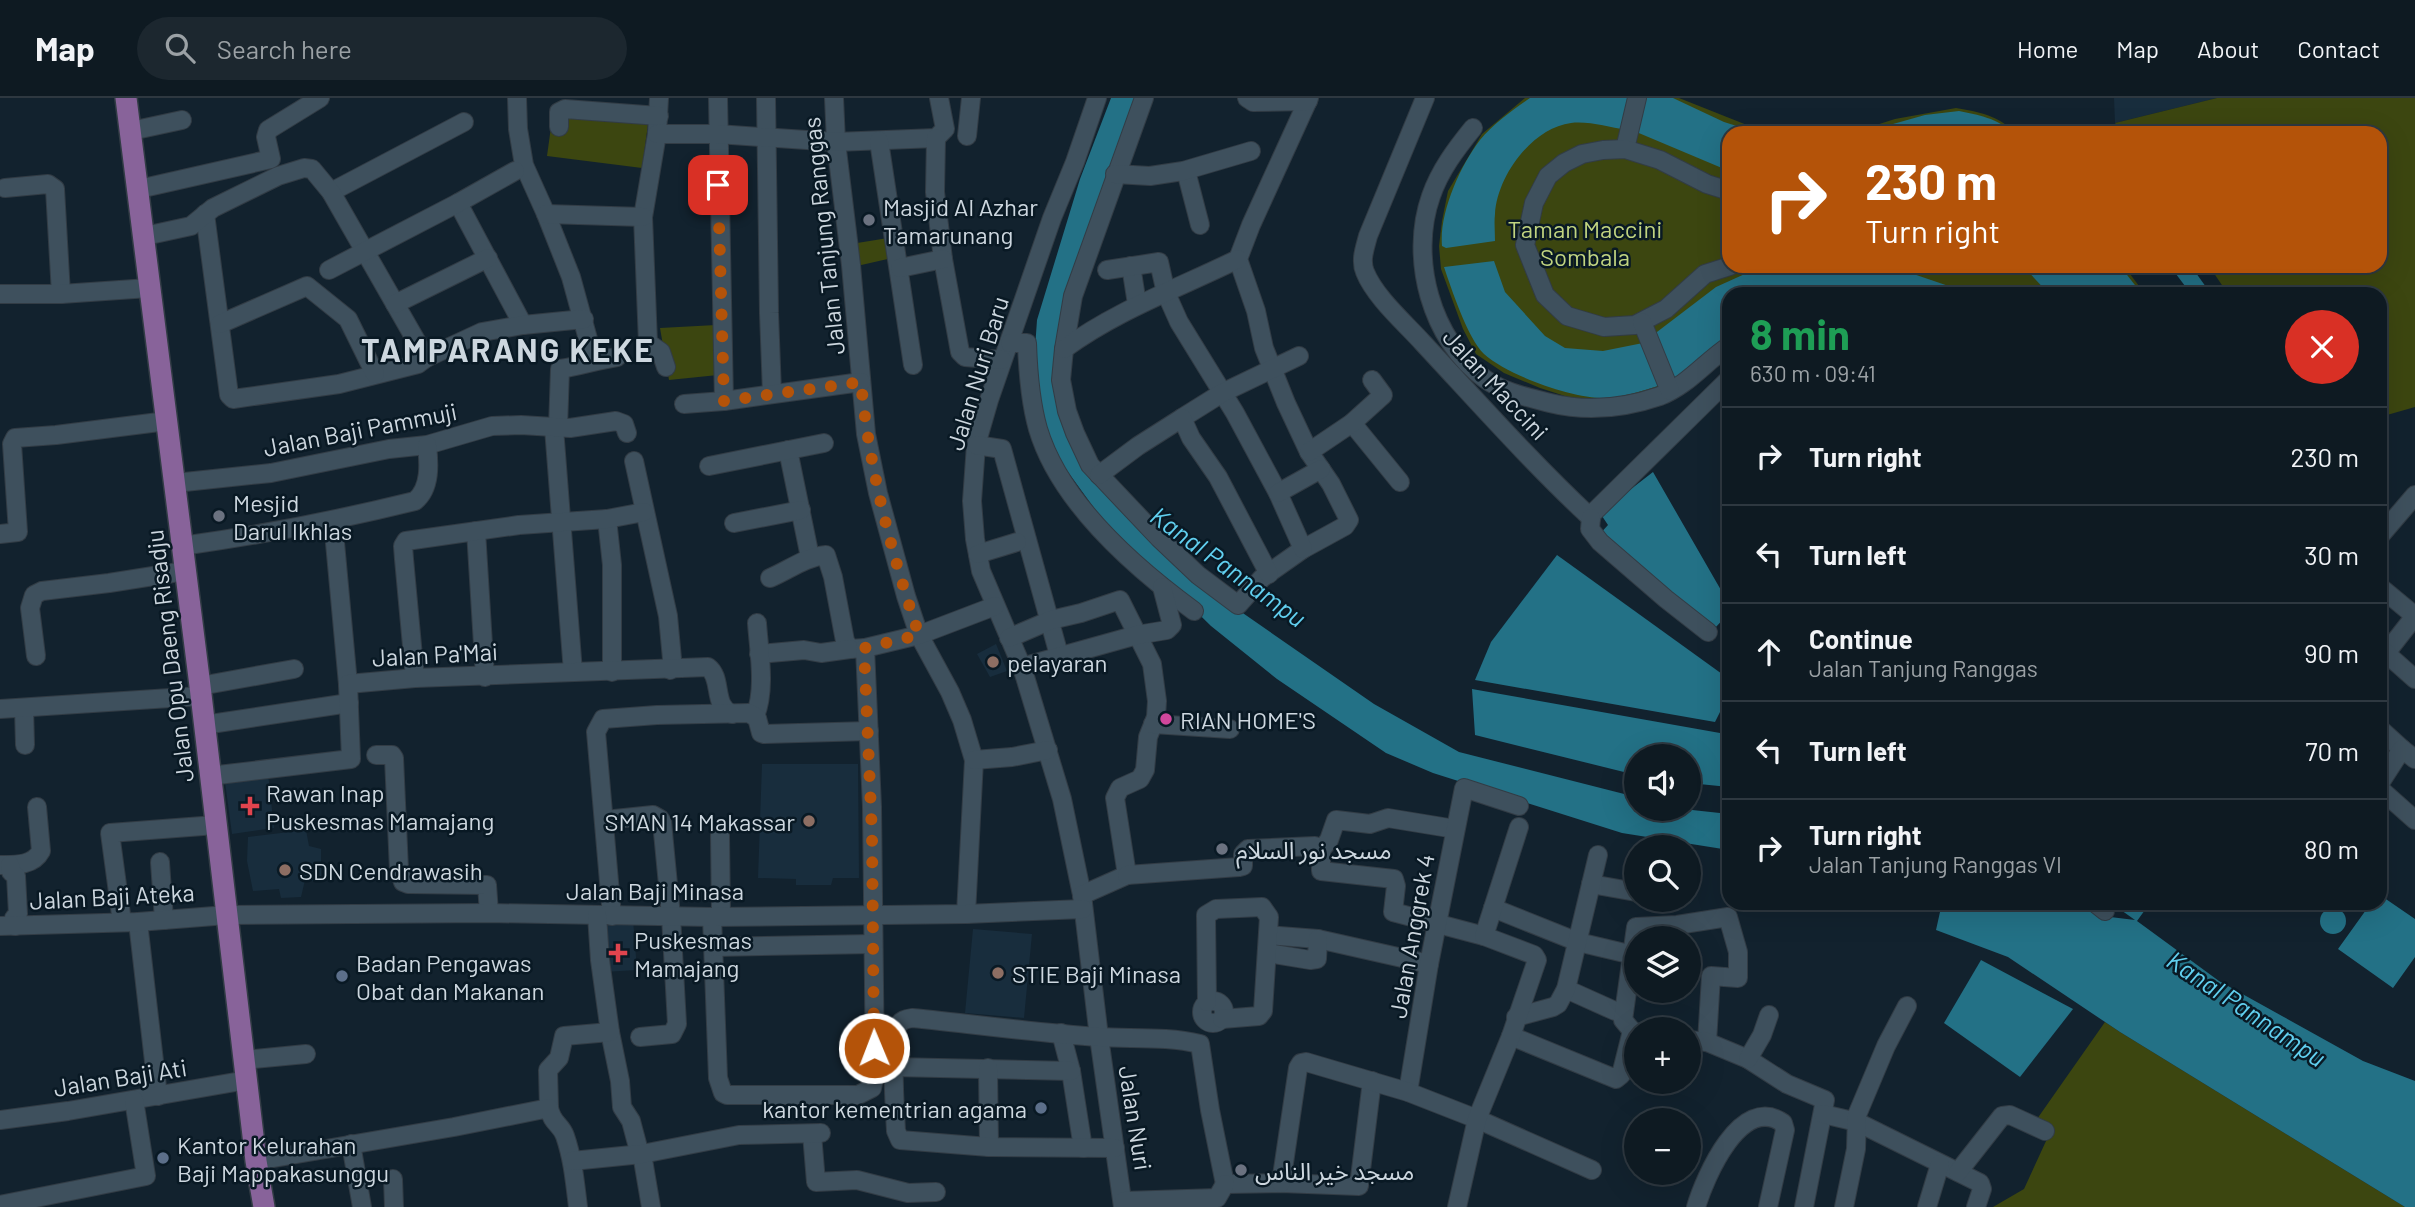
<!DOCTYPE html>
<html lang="en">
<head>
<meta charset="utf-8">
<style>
  :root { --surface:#0e1a22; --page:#1c272f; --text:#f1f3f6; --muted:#9ba1a5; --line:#2e3840 }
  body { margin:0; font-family:Barlow,"Noto Sans Arabic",sans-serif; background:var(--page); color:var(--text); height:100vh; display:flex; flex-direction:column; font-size:26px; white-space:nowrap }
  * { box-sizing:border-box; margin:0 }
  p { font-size:23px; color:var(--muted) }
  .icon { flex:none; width:38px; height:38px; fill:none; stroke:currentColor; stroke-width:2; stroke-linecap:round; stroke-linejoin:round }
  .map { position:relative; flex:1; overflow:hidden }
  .sheet { position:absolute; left:1722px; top:189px; width:665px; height:623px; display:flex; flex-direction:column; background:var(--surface); border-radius:21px; box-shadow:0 7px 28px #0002,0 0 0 2px var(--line) }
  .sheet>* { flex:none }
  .hud { position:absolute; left:1722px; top:28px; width:665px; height:147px; border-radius:21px; box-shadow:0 7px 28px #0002,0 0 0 2px var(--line); background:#b45309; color:#fff; overflow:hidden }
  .buttons { position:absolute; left:1624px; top:646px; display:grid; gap:14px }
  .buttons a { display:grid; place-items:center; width:77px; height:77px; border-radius:50%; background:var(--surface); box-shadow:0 7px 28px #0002,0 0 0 2px var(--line); font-size:35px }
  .pin { position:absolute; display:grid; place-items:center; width:60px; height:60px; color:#fff; margin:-30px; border-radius:14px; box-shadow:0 4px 10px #0006 }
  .me { position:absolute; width:77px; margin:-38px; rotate:359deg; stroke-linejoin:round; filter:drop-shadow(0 0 5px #0008) }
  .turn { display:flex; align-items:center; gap:24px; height:147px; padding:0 28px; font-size:32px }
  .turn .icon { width:91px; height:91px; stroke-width:2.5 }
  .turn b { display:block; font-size:49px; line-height:60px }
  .round { display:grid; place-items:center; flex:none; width:74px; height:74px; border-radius:37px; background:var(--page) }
  .headline { display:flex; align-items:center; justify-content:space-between; height:119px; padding:0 28px }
  h1 { font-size:42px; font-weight:700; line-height:52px; color:#1e9e55 }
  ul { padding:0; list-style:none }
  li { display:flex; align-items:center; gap:21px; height:98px; padding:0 28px; border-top:2px solid var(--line) }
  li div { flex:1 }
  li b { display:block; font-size:26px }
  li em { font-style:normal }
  header { display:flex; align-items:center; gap:42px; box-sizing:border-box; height:98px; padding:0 35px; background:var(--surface); border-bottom:2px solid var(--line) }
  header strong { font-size:33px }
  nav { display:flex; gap:38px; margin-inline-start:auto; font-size:24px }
  .search { width:490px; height:63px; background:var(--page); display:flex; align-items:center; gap:18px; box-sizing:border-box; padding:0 24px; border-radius:38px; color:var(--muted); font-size:26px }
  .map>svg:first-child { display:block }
</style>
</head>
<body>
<header>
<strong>Map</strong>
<div class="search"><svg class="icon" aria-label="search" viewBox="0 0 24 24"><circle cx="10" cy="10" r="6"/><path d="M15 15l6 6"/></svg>Search here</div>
<nav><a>Home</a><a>Map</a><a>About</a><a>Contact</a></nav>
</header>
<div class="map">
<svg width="2415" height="1109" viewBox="0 0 2415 1109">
  <rect width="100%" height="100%" fill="#12222e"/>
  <g fill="#182d3d">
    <polygon points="2114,0 2217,0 2115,25"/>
    <polygon points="996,546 1007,573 990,579 977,556"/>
    <polygon points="762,666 858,666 859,780 833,780 831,787 796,787 796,781 758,780"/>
    <polygon points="268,675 274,730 232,736 225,684"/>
    <polygon points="306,732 309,748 321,751 321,784 305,782 301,799 281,800 279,791 253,793 247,763 248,739"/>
    <polygon points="599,820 633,821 637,872 603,874"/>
    <polygon points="973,831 1032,836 1024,920 965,915"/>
  </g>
  <g fill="#3c4610">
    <polygon points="1525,0 1679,0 1752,29 1775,35 1729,35 1729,168 2124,168 2145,196 1729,196 1729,241 1655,292 1600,304 1568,299 1540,290 1504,275 1476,256 1463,231 1441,171 1439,148 1442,123 1448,93 1482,36"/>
    <polygon points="2217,0 2415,0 2415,309 2380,319 2380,196 2228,196 2209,168 2380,168 2380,35 2122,35 2115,25"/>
    <polygon points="554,7 649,19 642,70 547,58"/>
    <path d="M1956,10C1979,14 1998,17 2015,35H1851L1895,21Z"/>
    <polygon points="888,140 892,160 857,168 851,146"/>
    <polygon points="716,227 718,277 669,282 660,230"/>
    <polygon points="2105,924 2120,934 2405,1109 1993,1109 2024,1091 2052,1030 2037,1021"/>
  </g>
  <g fill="#237186">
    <polygon points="1111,0 1141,0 1060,254 1083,359 1237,511 1374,606 1459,654 1636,699 1636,710 1683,711 1729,716 1729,752 1622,735 1433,675 1386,655 1277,581 1211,528 1102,421 1060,363 1040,322 1033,279 1037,222 1080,81"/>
    <path d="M1530,0H1634L1626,32C1609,29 1589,23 1571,25C1532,30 1497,78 1495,116C1494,125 1495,134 1495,143L1446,150L1442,148C1439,115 1460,68 1480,42C1493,26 1513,12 1530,0Z"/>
    <polygon points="1643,0 1673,0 1724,24 1759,35 1729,35 1729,73 1634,33"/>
    <path d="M1959,13C1978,17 1998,20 2012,35H1861L1925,17Z"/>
    <path d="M1494,163L1505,194L1545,238L1565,250L1603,253L1643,245L1661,287C1642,293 1624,299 1604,300C1571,300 1509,278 1484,256C1468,241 1451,190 1444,169Z"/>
    <polygon points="1801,168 1890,168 1972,196 1729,196 1729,236 1674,281 1653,237 1716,189 1747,175"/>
    <polygon points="2023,168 2120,168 2142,196 2049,196"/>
    <polygon points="2170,168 2191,168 2211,196 2191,196"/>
    <polygon points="1653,374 1729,506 1729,515 1715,530 1597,439 1608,427 1600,415"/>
    <polygon points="1557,457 1729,581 1729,596 1715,624 1475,582 1491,544"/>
    <polygon points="1472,591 1720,635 1729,617 1729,689 1689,685 1689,658 1636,658 1636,677 1475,637"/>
    <polygon points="2380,797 2415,821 2415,859 2393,890 2338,851 2371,805 2380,805"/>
    <polygon points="1942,805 2085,805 2102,818 2135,822 2111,805 2150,805 2137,823 2219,883 2363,963 2415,983 2415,1109 2405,1109 2120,934 2008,859 1936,832"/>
    <circle cx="2333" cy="823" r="13"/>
    <polygon points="1981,862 2073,911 2020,979 1944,925"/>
  </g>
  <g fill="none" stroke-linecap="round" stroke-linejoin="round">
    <defs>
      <g id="minor">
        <polyline points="517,0 518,31 524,67 546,116 571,179 594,263"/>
        <polyline points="659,0 657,36 643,119 648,245 661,254 666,269"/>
        <polyline points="718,0 724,303"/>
        <polyline points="766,0 769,215 772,295"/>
        <polyline points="834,0 836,44 851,167 866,336 878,395 906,498 919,537 950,594 962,622 974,662 966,816"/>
        <polyline points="1097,0 1075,64 1052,120 989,302 976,347 972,403 975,441 981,473 1022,569 1062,701 1082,797 1099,939 1123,1109"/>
        <polyline points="1144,0 1073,198 1064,251 1061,282 1067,313 1075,335 1090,367 1159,440 1198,477 1238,507 1262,480 1303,451 1345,428 1349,422 1331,386 1309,354 1286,305 1264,250 1256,213 1238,161 1251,127 1309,0"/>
        <polyline points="1247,0 1253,4 1308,3"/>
        <path d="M1425,0L1368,138C1365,150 1360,162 1365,174C1375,199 1405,225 1423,245C1478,304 1532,365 1591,420L1593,415L1729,281"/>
        <polyline points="559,29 559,14 565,11 659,18"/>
        <path d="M1473,30C1456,51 1440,72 1431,98C1409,160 1431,242 1485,281C1505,295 1527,299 1550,305C1586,314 1625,310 1660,298C1688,287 1705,264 1729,248"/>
        <polyline points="131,33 182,22"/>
        <polyline points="657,36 717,36 836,44 936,40 945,31 939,0"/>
        <polyline points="967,38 971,0"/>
        <polyline points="936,40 935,94 943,161 960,254 965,259 1002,262"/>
        <polyline points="879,43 913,267"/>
        <polyline points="1625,51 1637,0"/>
        <polyline points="1186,73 1200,127"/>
        <polyline points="1115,76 1150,78 1183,73 1251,53"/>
        <polyline points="5,90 48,86 55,91 61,196"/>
        <polyline points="139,91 271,61 266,39 268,32 320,0"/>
        <polyline points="1729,93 1707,86 1660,62 1625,51 1603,52 1582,56 1564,65 1548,78 1534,105 1525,147 1545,197 1567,218 1604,229 1635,227 1666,211 1705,176 1730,168"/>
        <polyline points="331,94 464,24"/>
        <polyline points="458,105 523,227"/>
        <polyline points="205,116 229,297 233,301 339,286 418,266 426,260"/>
        <polyline points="546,116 643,119"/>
        <polyline points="145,138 191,128 213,110 278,78 304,70 312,71 331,94 426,260 482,234 523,227 584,221"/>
        <polyline points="1131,168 1137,206"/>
        <polyline points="900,170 943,161"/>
        <polyline points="329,172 458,105 515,73"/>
        <polyline points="1107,172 1159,164 1166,195 1179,224 1235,315 1278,395 1303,451"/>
        <polyline points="0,196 61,196 149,190"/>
        <polyline points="395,206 488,160"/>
        <polyline points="1642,224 1670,293"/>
        <polyline points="220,226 307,188 348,221 375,276"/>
        <path d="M1010,245H1027C1028,275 1030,303 1038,331C1060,405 1134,469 1194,513"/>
        <path d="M1064,251C1117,212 1179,190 1238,161"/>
        <polyline points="684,306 724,303 861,284"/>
        <polyline points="1182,320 1222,295 1299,258"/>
        <polyline points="1352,325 1400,384"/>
        <polyline points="554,330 573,574"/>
        <path d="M558,330L560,271C580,268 597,262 617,259"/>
        <polyline points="976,347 1002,351 1059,557"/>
        <polyline points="788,352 810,459"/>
        <polyline points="1309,354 1352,325 1383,297 1372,282"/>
        <polyline points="634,363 668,518 672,561 670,572"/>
        <polyline points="709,368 824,345"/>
        <polyline points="1099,377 1138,348 1182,320 1191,340 1218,379 1269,476"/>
        <polyline points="175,385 271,375 389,351 427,347 492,328 521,327 570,330 616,323 624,326 627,335"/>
        <polyline points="1278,395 1321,371"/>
        <polyline points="1591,420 1590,431 1600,444 1666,501 1708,534"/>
        <polyline points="607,421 612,467 612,574"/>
        <polyline points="333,423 348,586"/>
        <polyline points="734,425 801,412"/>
        <polyline points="476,433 485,579"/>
        <polyline points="0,436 18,434 12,346 15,340 56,337 167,323"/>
        <polyline points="2380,438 2415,397"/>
        <path d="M182,448C261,437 338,422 415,403C431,390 429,365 427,347"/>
        <polyline points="978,456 1017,444"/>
        <path d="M770,480C789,472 805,459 826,457L833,479L845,543L850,551L865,550"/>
        <polyline points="2380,489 2415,518 2386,555"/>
        <polyline points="1009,540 1051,522 1081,515 1120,502 1152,566 1157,603 1156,619 1148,639 1145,672 1140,681 1120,690 1115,700 1127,777 1082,797"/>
        <polyline points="2380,550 2415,581"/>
        <polyline points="759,556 804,552 821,555 850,551"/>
        <polyline points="36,558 30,510 34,497 42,493 109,485 185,473"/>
        <polyline points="1022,569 1137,537 1167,532 1172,527 1162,489"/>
        <polyline points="415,580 404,461 403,448 406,443 519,427 607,421 644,414"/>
        <polyline points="200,588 294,571"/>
        <polyline points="24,610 25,647"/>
        <polyline points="0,611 201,598"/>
        <path d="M755,618C766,591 759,554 757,525"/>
        <polyline points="1153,626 1230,631"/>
        <polyline points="204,627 349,605"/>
        <polyline points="2380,631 2402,651"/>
        <polyline points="376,657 392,657 394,660 399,772 403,784 408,786 487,787 489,815"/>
        <polyline points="974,662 1012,659 1048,652"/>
        <path d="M210,678L351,661L348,586L415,580L708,569C723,580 712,608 732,616"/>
        <polyline points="2380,685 2402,651 2415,661"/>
        <polyline points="2380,691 2415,722"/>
        <polyline points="605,722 653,717 660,721 662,724 671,818 677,926 672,936 640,939"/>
        <polyline points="720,737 721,818"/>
        <polyline points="1321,752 1329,742 1336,722 1370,726 1388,720 1455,731"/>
        <polyline points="160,764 164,822"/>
        <path d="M0,767C15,767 33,768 41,753L37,709"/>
        <polyline points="10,767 11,774 16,778 18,816 14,820 15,828"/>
        <polyline points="1127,777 1239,769 1243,768 1243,756 1248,751 1315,748 1321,752 1321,773 1394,781 1396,788 1393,814 1484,838"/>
        <polyline points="1591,786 1636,794"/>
        <polyline points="2095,805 2105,813"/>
        <polyline points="1493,810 1578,844 1633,857"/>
        <polyline points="612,818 596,634 603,621 657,617 749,615 757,620 761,635 764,636 869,633"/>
        <polyline points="712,819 718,980 723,995 727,997 858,997 872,990 875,976 872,709 865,550 919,537 995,508"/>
        <polyline points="122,824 110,735 216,727"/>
        <polyline points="138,824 158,998"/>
        <polyline points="0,828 138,824 227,817 489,815 712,819 966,816 1083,811"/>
        <polyline points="1268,837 1318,841 1429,866"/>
        <polyline points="714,849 873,846"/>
        <polyline points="1267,855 1310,862 1317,861 1318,841"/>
        <polyline points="1566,891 1615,913"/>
        <circle cx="1213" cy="914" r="11"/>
        <polyline points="1207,904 1206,817 1216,811 1262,809 1269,819 1263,913 1259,918 1222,921"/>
        <polyline points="1516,919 1553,909 1558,906 1566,891 1598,757"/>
        <polyline points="610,934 620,983 622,1009 631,1023 640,1057"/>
        <polyline points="1633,934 1623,922 1636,829 1677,827 1728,819 1738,854 1738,880 1711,878 1707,944"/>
        <polyline points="1061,935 1071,973 1083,1050"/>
        <polyline points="1511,938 1616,981 1621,977 1631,937 1636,934"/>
        <polyline points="1689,942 1707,944 1748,961 1787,986 1825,1002 1804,1109"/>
        <polyline points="1748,961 1762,937 1769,917"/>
        <polyline points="244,962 306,956"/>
        <polyline points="894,969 1071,973"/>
        <polyline points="988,970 989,1049"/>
        <polyline points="1408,994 1429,866 1464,690 1519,708"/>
        <polyline points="549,1010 548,972 559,960 564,938 610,934 600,862 597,817"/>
        <polyline points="1823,1016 1857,1024 1980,1085 1982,1091 1976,1109"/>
        <polyline points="0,1022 68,1013 247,982"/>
        <polyline points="812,1036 816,1084 857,1082 908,1095 936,1094"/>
        <polyline points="351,1046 362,1109"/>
        <path d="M1115,1050L989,1049L900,1042L896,1033C895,1013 890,942 898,928C901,922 906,921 912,920C974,926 1036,935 1099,939C1133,941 1167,938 1200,946L1210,1012L1225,1086L1281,1085L1359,1088L1372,983"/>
        <polyline points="642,1056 651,1109"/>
        <path d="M256,1063L454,1029L549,1010C552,1026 561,1026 565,1038C573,1061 575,1085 578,1109"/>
        <polyline points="572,1063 642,1056 739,1037 821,1035"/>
        <polyline points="1958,1074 2002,1018 2010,1017 2045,1033"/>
        <polyline points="393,1081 394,1109"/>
        <polyline points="1281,1085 1298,970 1301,965 1306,964 1408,994 1477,1021 1592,1072"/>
        <polyline points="1124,1103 1217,1100 1225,1086"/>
        <polyline points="0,1107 146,1078 134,1002"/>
        <polyline points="1457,1109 1477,1021 1511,938 1537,862 1534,857 1484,838 1519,729"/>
        <path d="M1696,1109C1705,1079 1741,995 1783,1025L1785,1032L1768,1109"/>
        <polyline points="1844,1109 1856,1051 1857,1017 1886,948 1907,908"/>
        <polyline points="1927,1109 1940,1066"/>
      </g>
      <polyline id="major" points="126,0 200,588 256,1063 264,1109"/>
    </defs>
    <use href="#minor" stroke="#323c45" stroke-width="20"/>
    <use href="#major" stroke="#323c45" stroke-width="24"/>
    <use href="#minor" stroke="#3e505d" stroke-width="18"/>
    <use href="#major" stroke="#88639a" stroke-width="21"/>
  </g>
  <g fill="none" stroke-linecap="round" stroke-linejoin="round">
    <path stroke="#b45309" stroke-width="12" stroke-dasharray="0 21.6" d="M718,87L724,303L861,284C869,370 891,454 919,537L864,550L872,736L874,950"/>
  </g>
  <g fill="#6b7280" stroke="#091924" stroke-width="2.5">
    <circle cx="869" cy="122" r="7"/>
    <circle cx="219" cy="418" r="7"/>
    <circle cx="1222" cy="751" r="7"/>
    <circle cx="1241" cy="1072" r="7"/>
  </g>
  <g fill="#8d6e63" stroke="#091924" stroke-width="2.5">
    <circle cx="993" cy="564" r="7"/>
    <circle cx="809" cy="723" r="7"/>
    <circle cx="285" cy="772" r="7"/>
    <circle cx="998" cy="875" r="7"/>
  </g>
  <circle fill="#d1479c" stroke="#091924" stroke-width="2.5" cx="1166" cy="621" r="7"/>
  <g fill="#e0444e" stroke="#091924" stroke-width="2.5">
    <path d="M246.5 697.5h7v7h7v7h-7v7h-7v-7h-7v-7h7z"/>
    <path d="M614.5 844.5h7v7h7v7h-7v7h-7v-7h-7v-7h7z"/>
  </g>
  <g fill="#5c6f8a" stroke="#091924" stroke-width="2.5">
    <circle cx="342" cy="878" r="7"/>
    <circle cx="1041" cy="1010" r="7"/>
    <circle cx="163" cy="1060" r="7"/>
  </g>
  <g text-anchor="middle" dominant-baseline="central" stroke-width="5" stroke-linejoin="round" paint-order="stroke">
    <g font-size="24" fill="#cdd7df" stroke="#091924" text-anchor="start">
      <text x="883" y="108">Masjid Al Azhar<tspan x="883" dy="28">Tamarunang</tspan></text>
      <text x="233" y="404">Mesjid<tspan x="233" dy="28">Darul Ikhlas</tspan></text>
      <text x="1007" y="564">pelayaran</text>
      <text x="1180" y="621">RIAN HOME'S</text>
      <text x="266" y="694">Rawan Inap<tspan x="266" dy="28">Puskesmas Mamajang</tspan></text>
      <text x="795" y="723" text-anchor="end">SMAN 14 Makassar</text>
      <text x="1236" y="751">مسجد نور السلام</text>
      <text x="299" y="772">SDN Cendrawasih</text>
      <text x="634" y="841">Puskesmas<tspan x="634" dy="28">Mamajang</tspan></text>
      <text x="356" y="864">Badan Pengawas<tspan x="356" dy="28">Obat dan Makanan</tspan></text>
      <text x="1012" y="875">STIE Baji Minasa</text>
      <text x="1027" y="1010" text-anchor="end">kantor kementrian agama</text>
      <text x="177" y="1046">Kantor Kelurahan<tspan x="177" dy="28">Baji Mappakasunggu</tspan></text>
      <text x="1255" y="1072">مسجد خير الناس</text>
    </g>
    <g font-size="24" fill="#c1d480" stroke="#091924">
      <text x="1585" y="130">Taman Maccini<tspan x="1585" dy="28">Sombala</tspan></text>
    </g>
    <g font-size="24" fill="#cdd7df" stroke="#091924">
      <text transform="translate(823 138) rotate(-96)">Jalan Tanjung Ranggas</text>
      <text transform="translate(977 275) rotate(-73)">Jalan Nuri Baru</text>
      <text transform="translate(1496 286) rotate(47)">Jalan Maccini</text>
      <text transform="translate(360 331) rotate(-11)">Jalan Baji Pammuji</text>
      <text transform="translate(435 556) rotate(-3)">Jalan Pa'Mai</text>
      <text transform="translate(169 558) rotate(-97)">Jalan Opu Daeng Risadju</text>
      <text x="655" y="792">Jalan Baji Minasa</text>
      <text transform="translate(112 798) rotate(-3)">Jalan Baji Ateka</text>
      <text transform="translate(1411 838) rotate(-80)">Jalan Anggrek 4</text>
      <text transform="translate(120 979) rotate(-9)">Jalan Baji Ati</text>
      <text transform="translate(1136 1020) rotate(81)">Jalan Nuri</text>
    </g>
    <g font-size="26" font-style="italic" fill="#61d0f0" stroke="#091924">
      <text transform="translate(1229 468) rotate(36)">Kanal Pannampu</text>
      <text transform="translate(2247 910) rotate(34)">Kanal Pannampu</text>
    </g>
    <g font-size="32" font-weight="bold" letter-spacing="2" fill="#cdd7df" stroke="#091924">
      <text x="508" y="251">TAMPARANG KEKE</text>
    </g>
  </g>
</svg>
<div class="buttons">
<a><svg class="icon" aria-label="sound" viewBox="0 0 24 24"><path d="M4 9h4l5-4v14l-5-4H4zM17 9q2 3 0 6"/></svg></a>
<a><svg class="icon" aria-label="search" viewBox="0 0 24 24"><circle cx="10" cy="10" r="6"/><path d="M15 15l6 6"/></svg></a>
<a><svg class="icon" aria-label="layers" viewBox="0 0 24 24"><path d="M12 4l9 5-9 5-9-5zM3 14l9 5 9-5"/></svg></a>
<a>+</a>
<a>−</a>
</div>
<div class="pin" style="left:718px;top:87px;background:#d93025"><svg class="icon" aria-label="arrive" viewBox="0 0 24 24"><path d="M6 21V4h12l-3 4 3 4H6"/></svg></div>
<svg class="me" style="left:874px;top:950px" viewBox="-20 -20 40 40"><circle r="17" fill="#b45309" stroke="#fff" stroke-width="3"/><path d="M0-11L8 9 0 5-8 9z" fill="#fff"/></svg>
<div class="hud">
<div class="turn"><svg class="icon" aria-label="right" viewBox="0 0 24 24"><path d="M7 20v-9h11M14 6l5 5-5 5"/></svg><div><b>230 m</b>Turn right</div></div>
</div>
<section class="sheet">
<div class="headline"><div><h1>8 min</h1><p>630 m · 09:41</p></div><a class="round" style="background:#d93025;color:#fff"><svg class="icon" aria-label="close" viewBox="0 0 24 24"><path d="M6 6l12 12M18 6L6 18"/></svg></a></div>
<ul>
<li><svg class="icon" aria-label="right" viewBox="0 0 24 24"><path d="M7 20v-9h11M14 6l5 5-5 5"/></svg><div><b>Turn right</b></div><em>230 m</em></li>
<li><svg class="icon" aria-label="left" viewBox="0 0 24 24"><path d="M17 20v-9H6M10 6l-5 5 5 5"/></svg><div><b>Turn left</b></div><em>30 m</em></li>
<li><svg class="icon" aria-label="ahead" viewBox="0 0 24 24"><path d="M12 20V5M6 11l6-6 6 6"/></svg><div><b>Continue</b><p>Jalan Tanjung Ranggas</p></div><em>90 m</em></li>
<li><svg class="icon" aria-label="left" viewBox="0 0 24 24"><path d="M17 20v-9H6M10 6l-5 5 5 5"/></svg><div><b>Turn left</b></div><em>70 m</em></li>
<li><svg class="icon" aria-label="right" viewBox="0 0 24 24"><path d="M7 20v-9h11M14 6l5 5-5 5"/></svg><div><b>Turn right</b><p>Jalan Tanjung Ranggas VI</p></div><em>80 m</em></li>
</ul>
</section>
</div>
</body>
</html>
